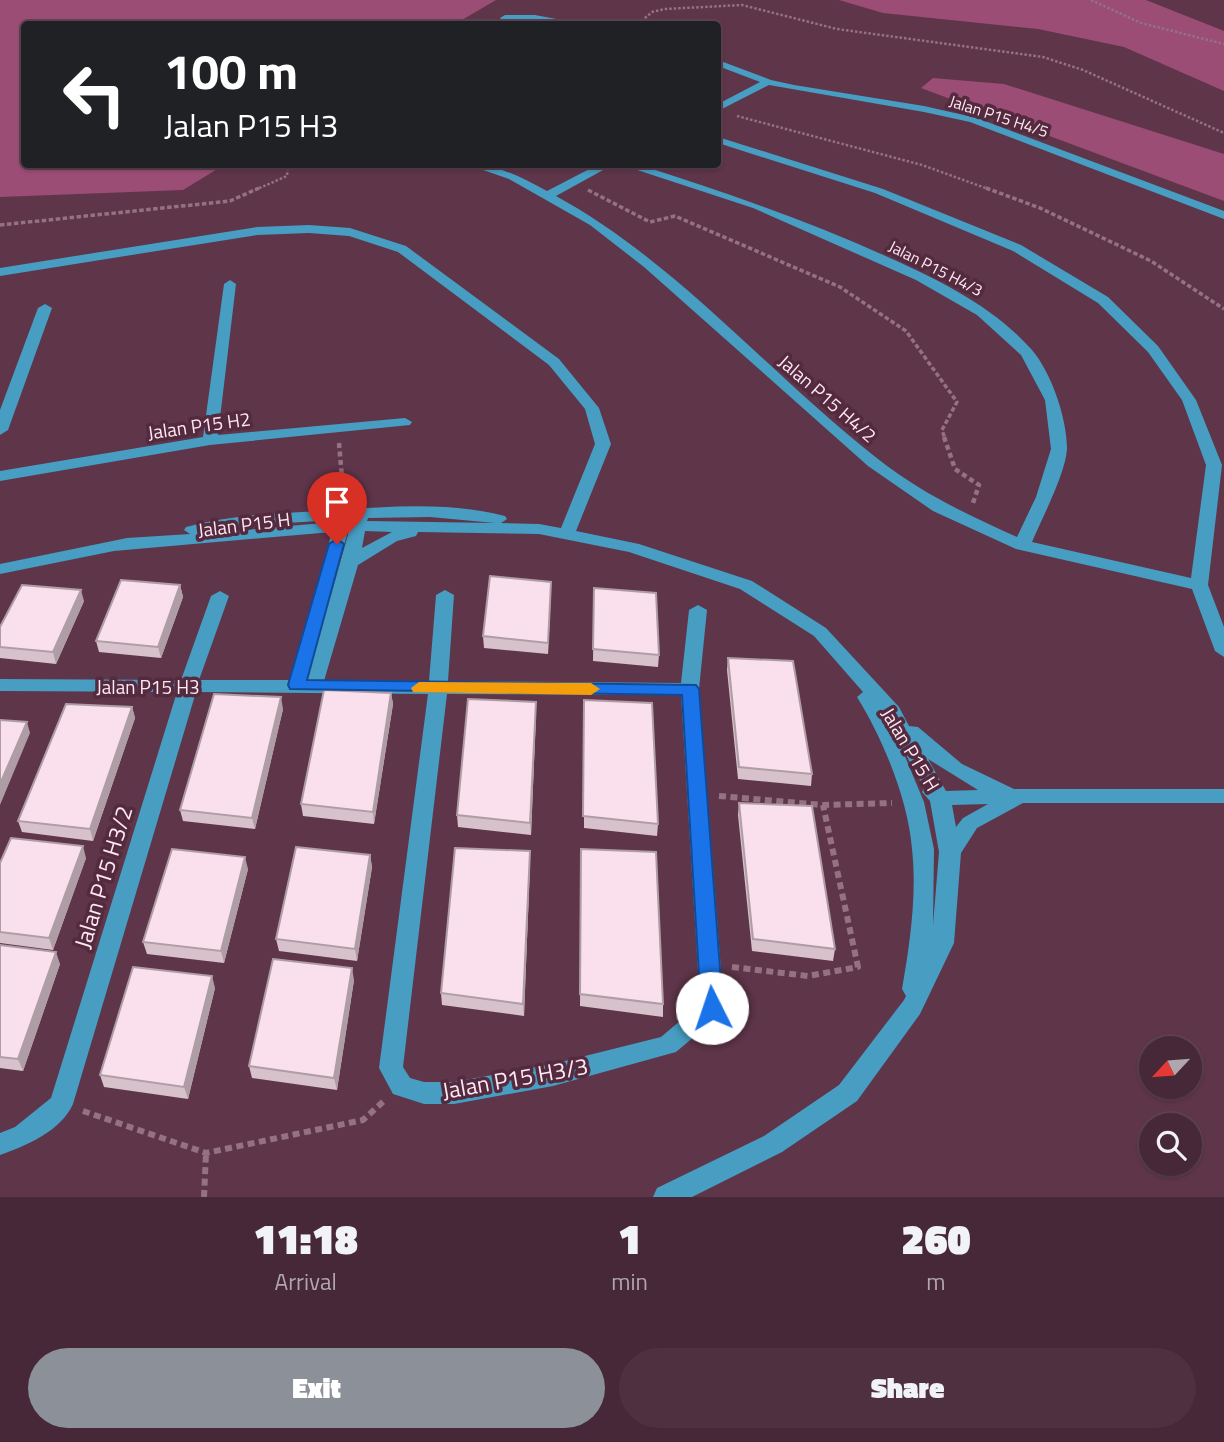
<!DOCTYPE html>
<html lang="en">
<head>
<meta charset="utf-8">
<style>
  :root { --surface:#472838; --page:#4e3040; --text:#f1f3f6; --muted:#b0a6ae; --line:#5f4453; --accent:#8c9099 }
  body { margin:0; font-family:"Titillium Web",sans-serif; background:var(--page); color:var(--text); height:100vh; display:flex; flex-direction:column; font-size:26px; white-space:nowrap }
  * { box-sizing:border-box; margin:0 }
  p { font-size:23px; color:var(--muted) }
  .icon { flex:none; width:38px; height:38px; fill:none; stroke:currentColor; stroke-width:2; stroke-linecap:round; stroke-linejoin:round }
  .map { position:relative; height:1197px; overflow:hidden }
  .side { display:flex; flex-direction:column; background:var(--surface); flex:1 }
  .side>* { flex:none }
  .hud { position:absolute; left:21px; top:21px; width:700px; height:147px; border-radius:7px; box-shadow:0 2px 5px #0004,0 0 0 2px var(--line); background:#202124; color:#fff; overflow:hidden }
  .needle { width:46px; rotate:244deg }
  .controls { position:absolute; left:1139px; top:1036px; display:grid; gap:14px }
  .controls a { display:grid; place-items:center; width:63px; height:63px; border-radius:50%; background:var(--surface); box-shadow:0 2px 5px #0004,0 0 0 2px var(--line); font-size:35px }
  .pin { position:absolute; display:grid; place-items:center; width:60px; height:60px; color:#fff; margin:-72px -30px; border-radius:50% 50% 50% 0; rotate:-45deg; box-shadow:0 0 7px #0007 }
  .pin .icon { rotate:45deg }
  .me { position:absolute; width:77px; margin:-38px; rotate:356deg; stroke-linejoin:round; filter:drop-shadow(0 0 5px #0008) }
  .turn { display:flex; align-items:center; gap:24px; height:147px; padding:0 28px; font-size:32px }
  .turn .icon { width:91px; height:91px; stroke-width:2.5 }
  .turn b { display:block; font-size:49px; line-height:60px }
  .eta { display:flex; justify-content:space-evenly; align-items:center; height:119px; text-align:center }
  .eta b { font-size:42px; font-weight:800; line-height:49px }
  .action { display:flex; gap:14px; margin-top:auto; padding:14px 28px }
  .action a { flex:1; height:80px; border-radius:42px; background:var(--accent); color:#fff; font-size:28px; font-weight:800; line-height:80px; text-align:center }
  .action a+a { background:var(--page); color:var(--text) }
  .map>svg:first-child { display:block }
</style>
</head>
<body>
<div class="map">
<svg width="1224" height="1197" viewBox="0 0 1224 1197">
  <rect width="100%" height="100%" fill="#5f354a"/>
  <g fill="#9b4d75">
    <polygon points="0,0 496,0 455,24 24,24 24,164 224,165 183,190 0,197"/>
    <polygon points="839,0 1146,0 1224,31 1224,91 1124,47 1038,29 883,13"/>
    <polygon points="933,78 1004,84 1224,154 1224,201 921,88"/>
  </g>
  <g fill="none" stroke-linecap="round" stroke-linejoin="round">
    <g stroke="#957283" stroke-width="2.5" stroke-dasharray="2.5 2" stroke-linecap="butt">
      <polyline points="1091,0 1141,23 1224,44"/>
      <polyline points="638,24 652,12 665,9 742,5 837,29 1043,57 1083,70 1224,133"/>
      <polyline points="737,116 922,165 991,190"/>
      <polyline points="255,190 287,176 288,164"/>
    </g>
    <g stroke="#957283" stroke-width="3.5" stroke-dasharray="4.5 2.5" stroke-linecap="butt">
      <polyline points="986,188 1040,208 1151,261 1224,309"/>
      <polyline points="588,190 650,222 675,216 840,287 906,331 957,402 942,430 945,439"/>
      <polyline points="0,225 230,201 259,188"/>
    </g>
    <g stroke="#957283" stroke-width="4.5" stroke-dasharray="5 3.5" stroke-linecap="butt">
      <polyline points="944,437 955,469 979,485 972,506"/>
      <polyline points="339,443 344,501"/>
    </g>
    <g stroke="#957283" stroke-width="6" stroke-dasharray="7 4.5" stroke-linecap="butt">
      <polyline points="719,796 823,805 892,803"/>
      <polyline points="732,967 808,976 858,967 823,805"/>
      <polyline points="83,1111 206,1153 363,1120 385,1100"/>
      <polyline points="204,1197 206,1153"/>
    </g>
    <g fill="#479dc2" fill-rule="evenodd">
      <polygon points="505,15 535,15 583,24 502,20 500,18"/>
      <polygon points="718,60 771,80 794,85 924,106 977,118 1224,211 1224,219 970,122 924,112 769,85 718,111 718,104 760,82 718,66"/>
      <path d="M718,137L883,189L1021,245L1108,297L1158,346L1196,400L1222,465L1208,585L1224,627V657L1215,651L1192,589L1016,549L933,511L868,466L644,267L590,225L509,179L466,164C497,164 521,177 547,191L599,164H614L556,196C678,263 769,374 878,459C921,493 968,515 1017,537L1036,497L1051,449L1045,400L1021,355L977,315L916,280L753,208L619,164H637C724,192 807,220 890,258C941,281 994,307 1032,350C1051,372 1067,418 1067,448C1066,473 1042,518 1032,542L1191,578L1206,465L1182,400L1148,352L1098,303L1013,251L875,193L718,143Z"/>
      <path d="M309,225L350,228L406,246L559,359L599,408L611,444L576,531L639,544L752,581L826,628L899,707L909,726L918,727L962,764L1014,789H1224V803H1023L977,828L961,853L954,943L920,1014L857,1101L782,1152L692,1197H653L657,1188L764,1136L839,1085L904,1000L906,996L902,989C910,943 917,895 912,849C908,799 883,739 857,697L863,692L814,636L740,589L629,552L539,534L418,532L416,536L397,541L358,565L324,681H429L436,595L445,590L454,595L448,681L681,683L689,610L698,605L707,610L699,689L724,1008L720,1015L676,1052L553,1086L454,1104H424L393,1094L379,1068L428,694L196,692L73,1104C61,1131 26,1146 0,1155V1133L15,1127L51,1098L177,692L0,691V679L181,680L211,596L220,591L229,596L199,680H289L332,532L114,551L0,574V564L127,538L190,534L184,530L186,527C231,515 278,513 324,511C382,507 447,501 505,516L507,519L501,523L539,524L561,528L595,444L585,409L549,365L398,252L349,236L309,233L257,235L0,276V268L257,227ZM430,517L495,523L367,521L368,518ZM335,520V522L198,534L253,525ZM349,531L326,613L348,531ZM365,531L392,532L362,548ZM447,694L681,695L700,1004L661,1037L553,1064L454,1082H424L410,1078L403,1067ZM899,742L924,788L922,792L930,801L939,852L933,925L934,849L924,802ZM928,759L978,790L946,791ZM988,804L963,818L956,827L952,805Z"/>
      <polygon points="230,280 236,284 218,435 405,418 412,422 410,425 210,445 0,481 0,471 203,437 224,284"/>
      <polygon points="45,304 52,308 8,430 0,435 0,410 38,308"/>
    </g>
  </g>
  <g fill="#d7c1cb">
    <polygon points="551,582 548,654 484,648 483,636"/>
    <polygon points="180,585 183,597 161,658 99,652 96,641"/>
    <polygon points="594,588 659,655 658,667 593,661"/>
    <polygon points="84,601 56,664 0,658 0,627"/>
    <polygon points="728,658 812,774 811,786 738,779 727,670"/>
    <polygon points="391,693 393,704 374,824 303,816 301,804"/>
    <polygon points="584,700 658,824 657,836 584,828"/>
    <polygon points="536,702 536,714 531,835 458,827 457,815"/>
    <polygon points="132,707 135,718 93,841 22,832 18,821"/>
    <polygon points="283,709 255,829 183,821 180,810"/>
    <polygon points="739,803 835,949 833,961 752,951 738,815"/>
    <polygon points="581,849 663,1004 663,1017 580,1006"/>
    <polygon points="530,851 530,863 524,1016 442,1005 441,993"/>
    <polygon points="370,855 372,867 357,961 279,951 276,939"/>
    <polygon points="86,858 53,950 0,943 0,863"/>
    <polygon points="248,869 224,963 147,954 143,942"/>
    <polygon points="0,945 60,964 23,1071 0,1068"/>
    <polygon points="354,980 337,1090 252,1078 249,1066"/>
    <polygon points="215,988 188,1099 104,1087 100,1075"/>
  </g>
  <g fill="#af9da5">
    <polygon points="551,582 551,593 548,654 548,643"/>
    <polygon points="180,585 183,597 161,658 158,647"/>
    <polygon points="81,590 84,601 56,664 53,652"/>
    <polygon points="391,693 393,704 374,824 373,812"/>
    <polygon points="281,697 283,709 255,829 252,818"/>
    <polygon points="536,702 536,714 531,835 530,823"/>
    <polygon points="132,707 135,718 93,841 90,829"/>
    <polygon points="27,722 30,733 0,805 0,784"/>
    <polygon points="83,846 86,858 53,950 49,938"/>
    <polygon points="530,851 530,863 524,1016 523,1004"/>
    <polygon points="370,855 372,867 357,961 355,949"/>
    <polygon points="245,857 248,869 224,963 221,951"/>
    <polygon points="56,952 60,964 23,1071 18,1059"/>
    <polygon points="352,968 354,980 337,1090 334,1078"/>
    <polygon points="212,976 215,988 188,1099 184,1087"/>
  </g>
  <g fill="#fae0ec" stroke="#af9da5" stroke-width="2">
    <polygon points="490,576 551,582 548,643 483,636"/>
    <polygon points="121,580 180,585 158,647 96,641"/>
    <polygon points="22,585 81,590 53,652 0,647 0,627"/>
    <polygon points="594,588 656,593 659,655 593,649"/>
    <polygon points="728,658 793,661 812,774 739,767"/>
    <polygon points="324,690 391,693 373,812 301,804"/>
    <polygon points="214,694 281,697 252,818 180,810"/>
    <polygon points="468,699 536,702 530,823 457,815"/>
    <polygon points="584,700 652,703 658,824 583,816"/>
    <polygon points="66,704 132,707 90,829 18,821"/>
    <polygon points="0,720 27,722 0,784"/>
    <polygon points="739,803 812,806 835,949 753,939"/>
    <polygon points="11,838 83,846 49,938 0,932 0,863"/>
    <polygon points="296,847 370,855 355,949 276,939"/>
    <polygon points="455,848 530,851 523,1004 441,993"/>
    <polygon points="172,849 245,857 221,951 143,942"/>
    <polygon points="581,849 656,852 663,1004 580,994"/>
    <polygon points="0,945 56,952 18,1059 0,1057"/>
    <polygon points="273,959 352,968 334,1078 249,1066"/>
    <polygon points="133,967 212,976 184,1087 100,1075"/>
  </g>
  <polygon fill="#1a73e8" stroke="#114b97" stroke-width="2" points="337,539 344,544 307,680 696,685 699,689 723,1008 720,1014 712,1016 705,1014 701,1008 682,695 290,689 288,685 329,544"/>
  <polygon fill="#f59e0b" points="419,682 591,683 600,689 591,695 413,692 411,688"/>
  <g text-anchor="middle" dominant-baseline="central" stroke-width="7" stroke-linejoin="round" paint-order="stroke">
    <g font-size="16" fill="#ffe8f2" stroke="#542a3f">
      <text transform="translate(999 116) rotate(18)">Jalan P15 H4/5</text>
      <text transform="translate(936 268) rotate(27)">Jalan P15 H4/3</text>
    </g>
    <g font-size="19" fill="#ffe8f2" stroke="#542a3f">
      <text transform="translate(828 398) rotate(41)">Jalan P15 H4/2</text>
      <text transform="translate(199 425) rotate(-8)">Jalan P15 H2</text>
      <text transform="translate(244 524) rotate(-7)">Jalan P15 H</text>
      <text x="148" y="686">Jalan P15 H3</text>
      <text transform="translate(911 749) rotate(59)">Jalan P15 H</text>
    </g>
    <g font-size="23" fill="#ffe8f2" stroke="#542a3f">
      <text transform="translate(103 877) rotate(-73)">Jalan P15 H3/2</text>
      <text transform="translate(515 1078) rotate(-10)">Jalan P15 H3/3</text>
    </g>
  </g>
</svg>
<div class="controls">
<a><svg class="needle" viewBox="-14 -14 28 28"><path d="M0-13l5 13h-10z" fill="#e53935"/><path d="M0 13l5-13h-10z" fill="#b0a6ae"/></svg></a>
<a><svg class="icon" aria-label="search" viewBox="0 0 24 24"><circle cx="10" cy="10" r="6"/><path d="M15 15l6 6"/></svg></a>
</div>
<div class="pin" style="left:337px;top:544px;background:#d93025"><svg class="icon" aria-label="arrive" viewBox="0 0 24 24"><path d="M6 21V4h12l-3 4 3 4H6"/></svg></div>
<svg class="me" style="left:712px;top:1008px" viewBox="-20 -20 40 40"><circle r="19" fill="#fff"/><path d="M0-13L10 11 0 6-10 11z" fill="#1a73e8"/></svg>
<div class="hud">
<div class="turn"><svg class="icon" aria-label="left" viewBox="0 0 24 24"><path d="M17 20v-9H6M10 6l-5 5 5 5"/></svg><div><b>100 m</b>Jalan P15 H3</div></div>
</div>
</div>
<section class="side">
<div class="eta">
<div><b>11:18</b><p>Arrival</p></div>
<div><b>1</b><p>min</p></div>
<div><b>260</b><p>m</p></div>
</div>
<div class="action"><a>Exit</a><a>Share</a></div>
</section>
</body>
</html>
